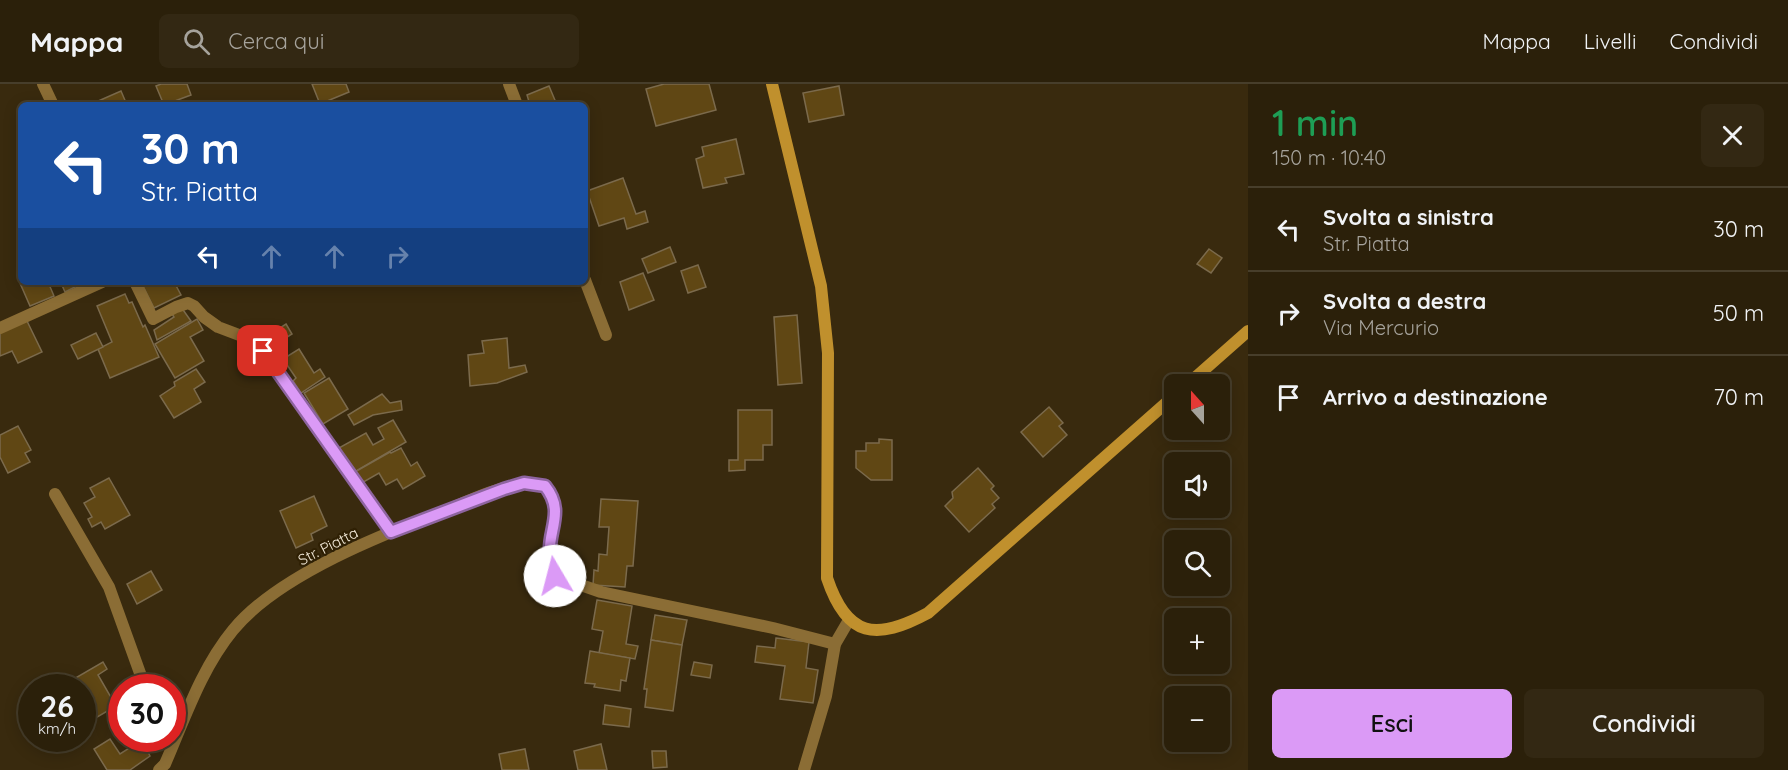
<!DOCTYPE html>
<html lang="it">
<head>
<meta charset="utf-8">
<style>
  :root { --surface:#2b200a; --page:#332813; --text:#f1f3f6; --muted:#a6a39c; --line:#473e2b; --accent:#db9af6 }
  body { margin:0; font-family:Quicksand,sans-serif; background:var(--page); color:var(--text); height:100vh; display:flex; flex-direction:column; font-size:22px; white-space:nowrap }
  * { box-sizing:border-box; margin:0 }
  p { font-size:20px; color:var(--muted) }
  .icon { flex:none; width:33px; height:33px; fill:none; stroke:currentColor; stroke-width:2; stroke-linecap:round; stroke-linejoin:round }
  .map { position:relative; flex:1; overflow:hidden }
  .side { display:flex; flex-direction:column; background:var(--surface); width:540px }
  .side>* { flex:none }
  .hud { position:absolute; left:18px; top:18px; width:570px; height:183px; border-radius:9px; box-shadow:0 3px 15px #0003,0 0 0 2px var(--line); background:#1a4fa0; color:#fff; overflow:hidden }
  .needle { width:39px; rotate:339deg }
  .fabs { position:absolute; left:1164px; top:290px; display:grid; gap:12px }
  .fabs a { display:grid; place-items:center; width:66px; height:66px; border-radius:9px; background:var(--surface); box-shadow:0 3px 15px #0003,0 0 0 2px var(--line); font-size:30px }
  .speed { position:absolute; left:18px; top:590px; display:flex; gap:12px; font-size:30px; font-weight:700; text-align:center }
  .speed>* { display:grid; place-content:center; width:78px; height:78px; border-radius:50%; background:var(--surface); box-shadow:0 3px 15px #0003,0 0 0 2px var(--line); line-height:1 }
  .speed small { font-size:15px; font-weight:400 }
  .speed .limit { border:9px solid #d22; background:#fff; color:#111 }
  .pin { position:absolute; display:grid; place-items:center; width:51px; height:51px; color:#fff; margin:-26px; border-radius:12px; box-shadow:0 3px 9px #0006 }
  .me { position:absolute; width:66px; margin:-33px; rotate:352deg; stroke-linejoin:round; filter:drop-shadow(0 0 4px #0008) }
  .turn { display:flex; align-items:center; gap:21px; height:126px; padding:0 24px; font-size:27px }
  .turn .icon { width:78px; height:78px; stroke-width:2.5 }
  .turn b { display:block; font-size:42px; line-height:51px }
  .lanes { display:flex; align-items:center; height:57px; padding:0 24px; background:#0003; justify-content:center; gap:30px; direction:ltr }
  .lanes .off { opacity:.35 }
  .round { display:grid; place-items:center; flex:none; width:63px; height:63px; border-radius:9px; background:var(--page) }
  .headline { display:flex; align-items:center; justify-content:space-between; height:102px; padding:0 24px }
  h1 { font-size:36px; font-weight:600; line-height:45px; color:#1e9e55 }
  .action { display:flex; gap:12px; margin-top:auto; padding:12px 24px }
  .action a { flex:1; height:69px; border-radius:9px; background:var(--accent); color:#111; font-size:24px; font-weight:600; line-height:69px; text-align:center }
  .action a+a { background:var(--page); color:var(--text) }
  ul { padding:0; list-style:none }
  li { display:flex; align-items:center; gap:18px; height:84px; padding:0 24px; border-top:2px solid var(--line) }
  li div { flex:1 }
  li b { display:block; font-size:22px }
  li em { font-style:normal }
  header { display:flex; align-items:center; gap:36px; box-sizing:border-box; height:84px; padding:0 30px; background:var(--surface); border-bottom:2px solid var(--line) }
  header strong { font-size:28px }
  nav { display:flex; gap:33px; margin-inline-start:auto; font-size:21px }
  .search { width:420px; height:54px; background:var(--page); display:flex; align-items:center; gap:15px; box-sizing:border-box; padding:0 21px; border-radius:9px; color:var(--muted); font-size:22px }
  main { display:flex; flex:1; min-height:0 }
  .map>svg:first-child { display:block }
</style>
</head>
<body>
<header>
<strong>Mappa</strong>
<div class="search"><svg class="icon" aria-label="search" viewBox="0 0 24 24"><circle cx="10" cy="10" r="6"/><path d="M15 15l6 6"/></svg>Cerca qui</div>
<nav><a>Mappa</a><a>Livelli</a><a>Condividi</a></nav>
</header>
<main>
<div class="map">
<svg width="1248" height="686" viewBox="0 0 1248 686">
  <rect width="100%" height="100%" fill="#392a0e"/>
  <g fill="#604714" stroke="#7b6a4c" stroke-width="1.5">
    <polygon points="161,0 187,0 191,11 164,21 156,2"/>
    <polygon points="312,0 346,0 349,8 320,20"/>
    <polygon points="664,0 709,0 716,26 656,42 646,5"/>
    <polygon points="549,2 557,21 530,21 527,11"/>
    <polygon points="839,2 844,31 809,38 803,9"/>
    <polygon points="121,7 127,21 90,21 96,18"/>
    <polygon points="736,55 744,90 725,94 727,99 703,104 696,75 704,72 702,63"/>
    <polygon points="623,94 636,130 645,127 648,138 627,145 624,134 599,142 587,107"/>
    <polygon points="670,163 676,178 648,189 642,175"/>
    <polygon points="1209,165 1222,174 1211,189 1197,180"/>
    <polygon points="698,181 706,203 688,209 681,187"/>
    <polygon points="643,189 654,216 629,226 620,198"/>
    <polygon points="22,198 48,198 54,212 30,222 20,199"/>
    <polygon points="55,198 85,198 65,208 61,199 56,201"/>
    <polygon points="141,198 174,198 181,211 154,224"/>
    <polygon points="125,210 129,219 132,218 143,243 145,241 159,273 110,294 98,265 112,258 97,222"/>
    <polygon points="181,223 191,237 157,256 154,246 174,233 171,228"/>
    <polygon points="797,231 802,299 778,301 774,233"/>
    <polygon points="26,235 42,268 18,279 12,267 0,272 0,247"/>
    <polygon points="197,235 203,246 190,253 204,277 175,294 155,260"/>
    <polygon points="286,240 292,250 281,257 275,247"/>
    <polygon points="96,249 103,263 78,275 71,261"/>
    <polygon points="507,254 509,284 525,281 527,288 497,299 470,302 468,271 484,269 482,257"/>
    <polygon points="299,265 314,289 320,285 325,293 301,309 293,297 296,294 283,275"/>
    <polygon points="196,285 205,298 194,305 201,318 174,334 160,312 175,302 174,298"/>
    <polygon points="329,294 348,325 323,340 304,309"/>
    <polygon points="382,310 390,319 401,317 402,326 373,331 354,341 348,331"/>
    <polygon points="1049,323 1063,339 1059,342 1067,351 1043,373 1021,348"/>
    <polygon points="738,326 772,326 772,361 763,361 763,376 745,376 745,386 729,387 729,376 738,376"/>
    <polygon points="393,336 406,358 351,390 337,365 366,349 373,361 384,355 378,344"/>
    <polygon points="18,342 31,366 25,369 30,378 8,389 0,373 0,351"/>
    <polygon points="879,355 892,356 892,396 871,396 856,384 856,367 866,367 866,359 879,359"/>
    <polygon points="401,364 411,382 417,378 425,392 403,405 397,395 386,401 379,389 360,400 353,389 390,368 391,369"/>
    <polygon points="978,384 994,402 991,405 999,414 992,420 995,424 969,448 945,422 953,414 952,408"/>
    <polygon points="109,394 130,431 105,445 101,438 92,443 88,435 92,433 84,419 95,413 90,404"/>
    <polygon points="314,412 327,442 311,450 313,456 296,464 280,427"/>
    <polygon points="601,415 638,417 633,482 627,482 625,503 593,501 594,486 598,487 599,470 607,471 609,443 599,443"/>
    <polygon points="151,487 162,506 137,520 127,500"/>
    <polygon points="597,516 632,522 626,560 638,562 635,575 599,569 603,547 592,545"/>
    <polygon points="655,531 687,536 682,561 651,556"/>
    <polygon points="776,554 809,558 806,584 818,586 813,619 780,615 785,582 755,578 757,562 775,564"/>
    <polygon points="651,556 682,561 673,627 645,623 647,605 644,605"/>
    <polygon points="590,567 630,574 626,597 621,596 620,607 594,603 595,600 585,599"/>
    <polygon points="103,578 107,585 98,591 116,622 82,642 82,603 60,603"/>
    <polygon points="694,578 712,581 710,594 691,591"/>
    <polygon points="605,621 631,625 629,643 603,640"/>
    <polygon points="145,654 149,654 155,663 148,668 150,672 130,686 107,686 94,665 110,655 120,670"/>
    <polygon points="601,660 607,686 578,686 574,667"/>
    <polygon points="525,665 529,686 502,686 499,670"/>
    <polygon points="652,667 666,667 667,683 653,684"/>
  </g>
  <g fill="none" stroke-linecap="round" stroke-linejoin="round">
    <g stroke="#8b6d35" stroke-width="12">
      <polyline points="43,0 53,21"/>
      <polyline points="509,0 517,21"/>
      <polyline points="585,196 606,251"/>
      <polyline points="135,198 153,235 176,223 188,219 194,222 204,233 218,243 255,257 391,449"/>
      <polyline points="0,244 102,198"/>
      <polyline points="55,410 109,503 145,603"/>
      <path d="M159,686L165,680C185,634 201,585 233,546C279,490 386,449 454,423C475,414 500,403 523,400C530,399 538,401 545,402C566,427 547,446 550,473C551,479 554,486 555,492L601,508L773,544L835,560"/>
      <polyline points="804,686 826,612 835,560 849,536"/>
    </g>
    <g stroke="#c0902d" stroke-width="12">
      <path d="M772,0L821,202L828,269L827,494C847,554 876,557 928,529L1174,312"/>
      <polyline points="1188,300 1248,247"/>
    </g>
  </g>
  <g fill="none" stroke-linecap="round" stroke-linejoin="round">
    <defs>
      <path id="route" d="M263,267L391,448L504,405L524,399L545,402C566,428 547,446 550,473C551,479 554,486 555,492"/>
    </defs>
    <use href="#route" stroke="#8e64a0" stroke-width="15"/>
    <use href="#route" stroke="#db9af6" stroke-width="10"/>
  </g>
  <g text-anchor="middle" dominant-baseline="central" stroke-width="4.5" stroke-linejoin="round" paint-order="stroke">
    <g font-size="15" fill="#f4ebda" stroke="#2f2004">
      <text transform="translate(328 462) rotate(-27)">Str. Piatta</text>
    </g>
  </g>
</svg>
<div class="fabs">
<a><svg class="needle" viewBox="-14 -14 28 28"><path d="M0-13l5 13h-10z" fill="#e53935"/><path d="M0 13l5-13h-10z" fill="#a6a39c"/></svg></a>
<a><svg class="icon" aria-label="sound" viewBox="0 0 24 24"><path d="M4 9h4l5-4v14l-5-4H4zM17 9q2 3 0 6"/></svg></a>
<a><svg class="icon" aria-label="search" viewBox="0 0 24 24"><circle cx="10" cy="10" r="6"/><path d="M15 15l6 6"/></svg></a>
<a>+</a>
<a>−</a>
</div>
<div class="speed"><div>26<small>km/h</small></div><div class="limit">30</div></div>
<div class="pin" style="left:263px;top:267px;background:#d93025"><svg class="icon" aria-label="arrive" viewBox="0 0 24 24"><path d="M6 21V4h12l-3 4 3 4H6"/></svg></div>
<svg class="me" style="left:555px;top:492px" viewBox="-20 -20 40 40"><circle r="19" fill="#fff"/><path d="M0-13L10 11 0 6-10 11z" fill="#db9af6"/></svg>
<div class="hud">
<div class="turn"><svg class="icon" aria-label="left" viewBox="0 0 24 24"><path d="M17 20v-9H6M10 6l-5 5 5 5"/></svg><div><b>30 m</b>Str. Piatta</div></div>
<div class="lanes"><svg class="icon" aria-label="left" viewBox="0 0 24 24"><path d="M17 20v-9H6M10 6l-5 5 5 5"/></svg><svg class="icon off" aria-label="ahead" viewBox="0 0 24 24"><path d="M12 20V5M6 11l6-6 6 6"/></svg><svg class="icon off" aria-label="ahead" viewBox="0 0 24 24"><path d="M12 20V5M6 11l6-6 6 6"/></svg><svg class="icon off" aria-label="right" viewBox="0 0 24 24"><path d="M7 20v-9h11M14 6l5 5-5 5"/></svg></div>
</div>
</div>
<section class="side">
<div class="headline"><div><h1>1 min</h1><p>150 m · 10:40</p></div><a class="round"><svg class="icon" aria-label="close" viewBox="0 0 24 24"><path d="M6 6l12 12M18 6L6 18"/></svg></a></div>
<ul>
<li><svg class="icon" aria-label="left" viewBox="0 0 24 24"><path d="M17 20v-9H6M10 6l-5 5 5 5"/></svg><div><b>Svolta a sinistra</b><p>Str. Piatta</p></div><em>30 m</em></li>
<li><svg class="icon" aria-label="right" viewBox="0 0 24 24"><path d="M7 20v-9h11M14 6l5 5-5 5"/></svg><div><b>Svolta a destra</b><p>Via Mercurio</p></div><em>50 m</em></li>
<li><svg class="icon" aria-label="arrive" viewBox="0 0 24 24"><path d="M6 21V4h12l-3 4 3 4H6"/></svg><div><b>Arrivo a destinazione</b></div><em>70 m</em></li>
</ul>
<div class="action"><a>Esci</a><a>Condividi</a></div>
</section>
</main>
</body>
</html>
